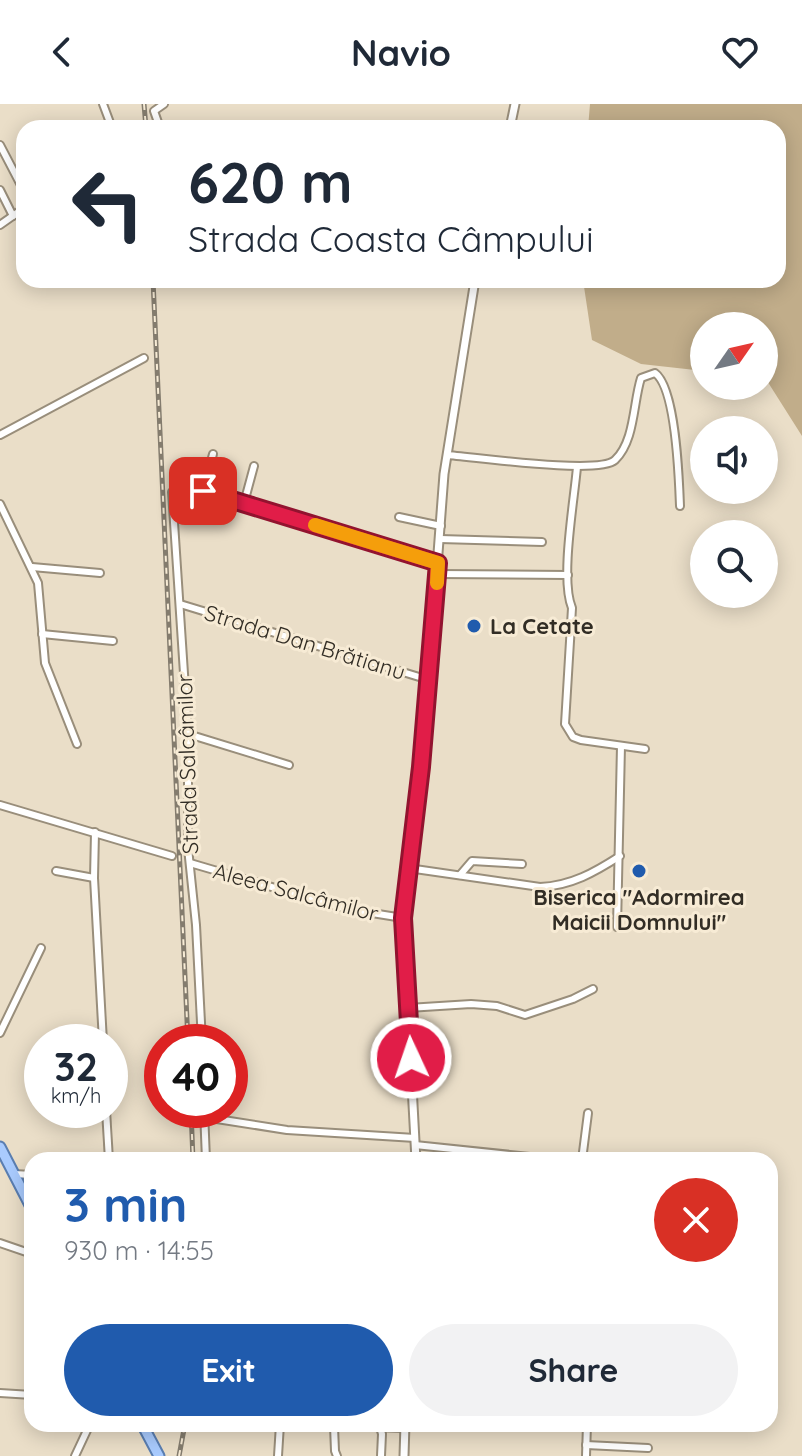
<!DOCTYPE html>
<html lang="en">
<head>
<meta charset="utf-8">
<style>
  :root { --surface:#fff; --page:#f2f2f3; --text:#1f2937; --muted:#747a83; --accent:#205bad }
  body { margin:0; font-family:Quicksand,sans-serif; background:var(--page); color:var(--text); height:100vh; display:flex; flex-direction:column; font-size:30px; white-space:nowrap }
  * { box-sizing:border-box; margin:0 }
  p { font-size:26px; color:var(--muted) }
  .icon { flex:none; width:44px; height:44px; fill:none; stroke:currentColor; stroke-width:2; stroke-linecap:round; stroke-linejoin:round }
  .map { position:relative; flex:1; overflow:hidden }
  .side { position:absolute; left:24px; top:1048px; width:754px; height:280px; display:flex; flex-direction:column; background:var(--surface); border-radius:24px; box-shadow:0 4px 20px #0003 }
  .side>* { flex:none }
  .top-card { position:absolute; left:16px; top:16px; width:770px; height:168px; border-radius:24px; box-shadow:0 4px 20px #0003; background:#fff; color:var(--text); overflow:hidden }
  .needle { width:52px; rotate:56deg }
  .tools { position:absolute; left:690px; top:208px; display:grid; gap:16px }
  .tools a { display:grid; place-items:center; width:88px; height:88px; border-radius:50%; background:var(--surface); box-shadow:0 4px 20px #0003; font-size:40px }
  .speed { position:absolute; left:24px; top:920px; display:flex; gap:16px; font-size:40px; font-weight:700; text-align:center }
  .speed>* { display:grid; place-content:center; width:104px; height:104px; border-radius:50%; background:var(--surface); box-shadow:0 4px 20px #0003; line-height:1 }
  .speed small { font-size:20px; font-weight:400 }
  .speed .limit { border:12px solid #d22; background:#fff; color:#111 }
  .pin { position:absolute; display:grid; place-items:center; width:68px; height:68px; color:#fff; margin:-34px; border-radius:16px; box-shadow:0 4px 12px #0006 }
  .me { position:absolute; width:88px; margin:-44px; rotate:357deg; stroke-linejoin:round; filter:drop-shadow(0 0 6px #0008) }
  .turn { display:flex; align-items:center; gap:28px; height:168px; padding:0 40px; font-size:36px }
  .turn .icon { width:104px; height:104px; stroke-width:2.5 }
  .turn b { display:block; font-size:56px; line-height:68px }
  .round { display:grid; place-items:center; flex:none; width:84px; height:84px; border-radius:42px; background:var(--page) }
  .summary { display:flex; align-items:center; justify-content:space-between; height:136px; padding:0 40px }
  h1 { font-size:48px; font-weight:800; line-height:60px; color:var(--accent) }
  .cta { display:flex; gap:16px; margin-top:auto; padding:16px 40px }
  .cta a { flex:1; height:92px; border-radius:48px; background:var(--accent); color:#fff; font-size:32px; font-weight:800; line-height:92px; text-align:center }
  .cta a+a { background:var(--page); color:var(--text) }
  header { display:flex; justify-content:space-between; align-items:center; height:104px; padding:0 40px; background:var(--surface); font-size:36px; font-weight:800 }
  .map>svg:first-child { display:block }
</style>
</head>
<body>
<header><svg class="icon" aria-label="back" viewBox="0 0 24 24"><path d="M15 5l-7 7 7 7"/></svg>Navio<svg class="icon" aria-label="heart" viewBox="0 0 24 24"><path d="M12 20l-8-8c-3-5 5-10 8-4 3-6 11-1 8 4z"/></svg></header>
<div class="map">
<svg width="802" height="1352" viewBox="0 0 802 1352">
  <rect width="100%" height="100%" fill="#eadec8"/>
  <polygon fill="#c1ad8a" points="590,0 802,0 802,332 764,272 764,222 704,222 704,267 641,260 592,236 583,176 778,176 778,24 588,24"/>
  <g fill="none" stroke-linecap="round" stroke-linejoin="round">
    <defs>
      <g id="minor">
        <polyline points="103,0 112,24"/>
        <polyline points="133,24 134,23"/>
        <polyline points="160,24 154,7 164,0"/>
        <polyline points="0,41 24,87"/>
        <polyline points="0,86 13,112"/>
        <polyline points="0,121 24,104"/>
        <polyline points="0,331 144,254"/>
        <path d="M447,351C475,353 599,371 615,356C635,337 633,299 641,274L655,269C676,284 679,375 680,402"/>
        <path d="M577,363C574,398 560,475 572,504L565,620L573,633L581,636L645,645"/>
        <polyline points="203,387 213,350"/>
        <polyline points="244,399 254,362"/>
        <polyline points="0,400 38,479 45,559 77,640"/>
        <polyline points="399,413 441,422"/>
        <polyline points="440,435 542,438"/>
        <polyline points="32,463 100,469"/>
        <polyline points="438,470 568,471"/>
        <polyline points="180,500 429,576"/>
        <polyline points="42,530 113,537"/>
        <polyline points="188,630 289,661"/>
        <polyline points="0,701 172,752"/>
        <polyline points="95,728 94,774 103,938"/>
        <polyline points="190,759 347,805 403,814"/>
        <path d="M408,764L540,783C571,782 595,768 620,752"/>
        <polyline points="56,767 94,774"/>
        <polyline points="460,771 472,757 522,760"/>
        <polyline points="617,823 621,642"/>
        <polyline points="408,904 471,900 497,902 525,911 573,895 593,885"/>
        <polyline points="0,929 41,844"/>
        <polyline points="202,938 196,821 188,744 188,630 172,388 180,381 438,459"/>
        <polyline points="106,1006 109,1056"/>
        <polyline points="204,1006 206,1056"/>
        <polyline points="204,1013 287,1026 415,1034"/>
        <polyline points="415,1041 559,1056"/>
        <polyline points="582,1056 588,1009"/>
        <polyline points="14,1070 32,1071"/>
        <polyline points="0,1139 32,1150"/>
        <polyline points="0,1289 32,1291"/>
        <polyline points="280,1320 405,1324"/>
        <polyline points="379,1320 382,1330 381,1352"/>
        <polyline points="334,1322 335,1347 337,1352"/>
        <polyline points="586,1341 648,1344"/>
        <polyline points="75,1352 90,1320"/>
        <polyline points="278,1352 280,1320"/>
        <polyline points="586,1352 587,1320"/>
      </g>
      <g id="tertiary">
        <polyline points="510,24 515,0"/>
        <polyline points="416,1056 403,814 423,648 444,370 475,176"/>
        <polyline points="404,1352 405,1320"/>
      </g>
      <g id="primary">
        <polyline points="0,1043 32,1105"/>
        <polyline points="142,1320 159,1352"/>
      </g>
    </defs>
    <use href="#minor" stroke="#998e7b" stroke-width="10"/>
    <use href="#tertiary" stroke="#998e7b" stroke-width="11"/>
    <use href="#primary" stroke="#5a7eb1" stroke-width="13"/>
    <use href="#minor" stroke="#fff" stroke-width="6"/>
    <use href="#tertiary" stroke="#fff" stroke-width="7"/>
    <use href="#primary" stroke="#a9cbfe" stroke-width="9"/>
    <defs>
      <g id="rail">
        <polyline points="144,0 146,24"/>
        <polyline points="153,176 188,938"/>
        <polyline points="191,1006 193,1056"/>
        <polyline points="179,1352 185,1320"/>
      </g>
    </defs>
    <use href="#rail" stroke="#847c6e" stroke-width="5"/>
    <use href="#rail" stroke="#f7ebd5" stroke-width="2" stroke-dasharray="6" stroke-linecap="butt"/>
  </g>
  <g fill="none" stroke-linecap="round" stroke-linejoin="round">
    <defs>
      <polyline id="route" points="203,387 438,459 421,663 403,814 411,954"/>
    </defs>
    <use href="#route" stroke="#92132f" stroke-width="20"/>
    <use href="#route" stroke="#e11d48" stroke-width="14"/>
    <polyline stroke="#f59e0b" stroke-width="14" points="315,421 438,459 437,479"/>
  </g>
  <g fill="#205bad" stroke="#f7ebd5" stroke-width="3">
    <circle cx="474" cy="522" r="8"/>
    <circle cx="639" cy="767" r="8"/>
  </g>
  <g text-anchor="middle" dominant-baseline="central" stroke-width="6" stroke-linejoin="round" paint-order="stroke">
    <g font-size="22" font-weight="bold" fill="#322d25" stroke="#f7ebd5" text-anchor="start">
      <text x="490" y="522">La Cetate</text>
      <text x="639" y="793" text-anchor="middle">Biserica "Adormirea<tspan x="639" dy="25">Maicii Domnului"</tspan></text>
    </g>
    <g font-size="22" fill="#322d25" stroke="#f7ebd5">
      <text transform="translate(305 538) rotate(17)">Strada Dan Brătianu</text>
      <text transform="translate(187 660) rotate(-92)">Strada Salcâmilor</text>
      <text transform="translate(296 788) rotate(15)">Aleea Salcâmilor</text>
    </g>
  </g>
</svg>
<div class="tools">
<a><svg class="needle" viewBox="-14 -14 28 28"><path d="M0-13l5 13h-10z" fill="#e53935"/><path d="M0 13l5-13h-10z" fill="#747a83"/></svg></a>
<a><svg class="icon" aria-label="sound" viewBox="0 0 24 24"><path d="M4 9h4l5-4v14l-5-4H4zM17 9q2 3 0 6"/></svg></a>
<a><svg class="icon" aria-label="search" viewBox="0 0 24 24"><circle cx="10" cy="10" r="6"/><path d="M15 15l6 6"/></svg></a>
</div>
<div class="speed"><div>32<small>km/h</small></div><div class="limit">40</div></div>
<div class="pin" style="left:203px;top:387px;background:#d93025"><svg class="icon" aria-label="arrive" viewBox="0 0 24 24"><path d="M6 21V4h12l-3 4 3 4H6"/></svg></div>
<svg class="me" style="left:411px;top:954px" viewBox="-20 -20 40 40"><circle r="17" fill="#e11d48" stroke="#fff" stroke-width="3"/><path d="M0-11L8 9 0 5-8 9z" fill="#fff"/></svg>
<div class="top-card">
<div class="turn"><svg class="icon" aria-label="left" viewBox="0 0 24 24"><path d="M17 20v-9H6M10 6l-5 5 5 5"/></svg><div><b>620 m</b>Strada Coasta Câmpului</div></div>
</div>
<section class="side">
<div class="summary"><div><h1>3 min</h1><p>930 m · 14:55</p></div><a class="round" style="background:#d93025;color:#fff"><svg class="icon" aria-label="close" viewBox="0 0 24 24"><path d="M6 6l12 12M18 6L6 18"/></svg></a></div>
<div class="cta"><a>Exit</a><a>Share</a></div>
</section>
</div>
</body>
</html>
